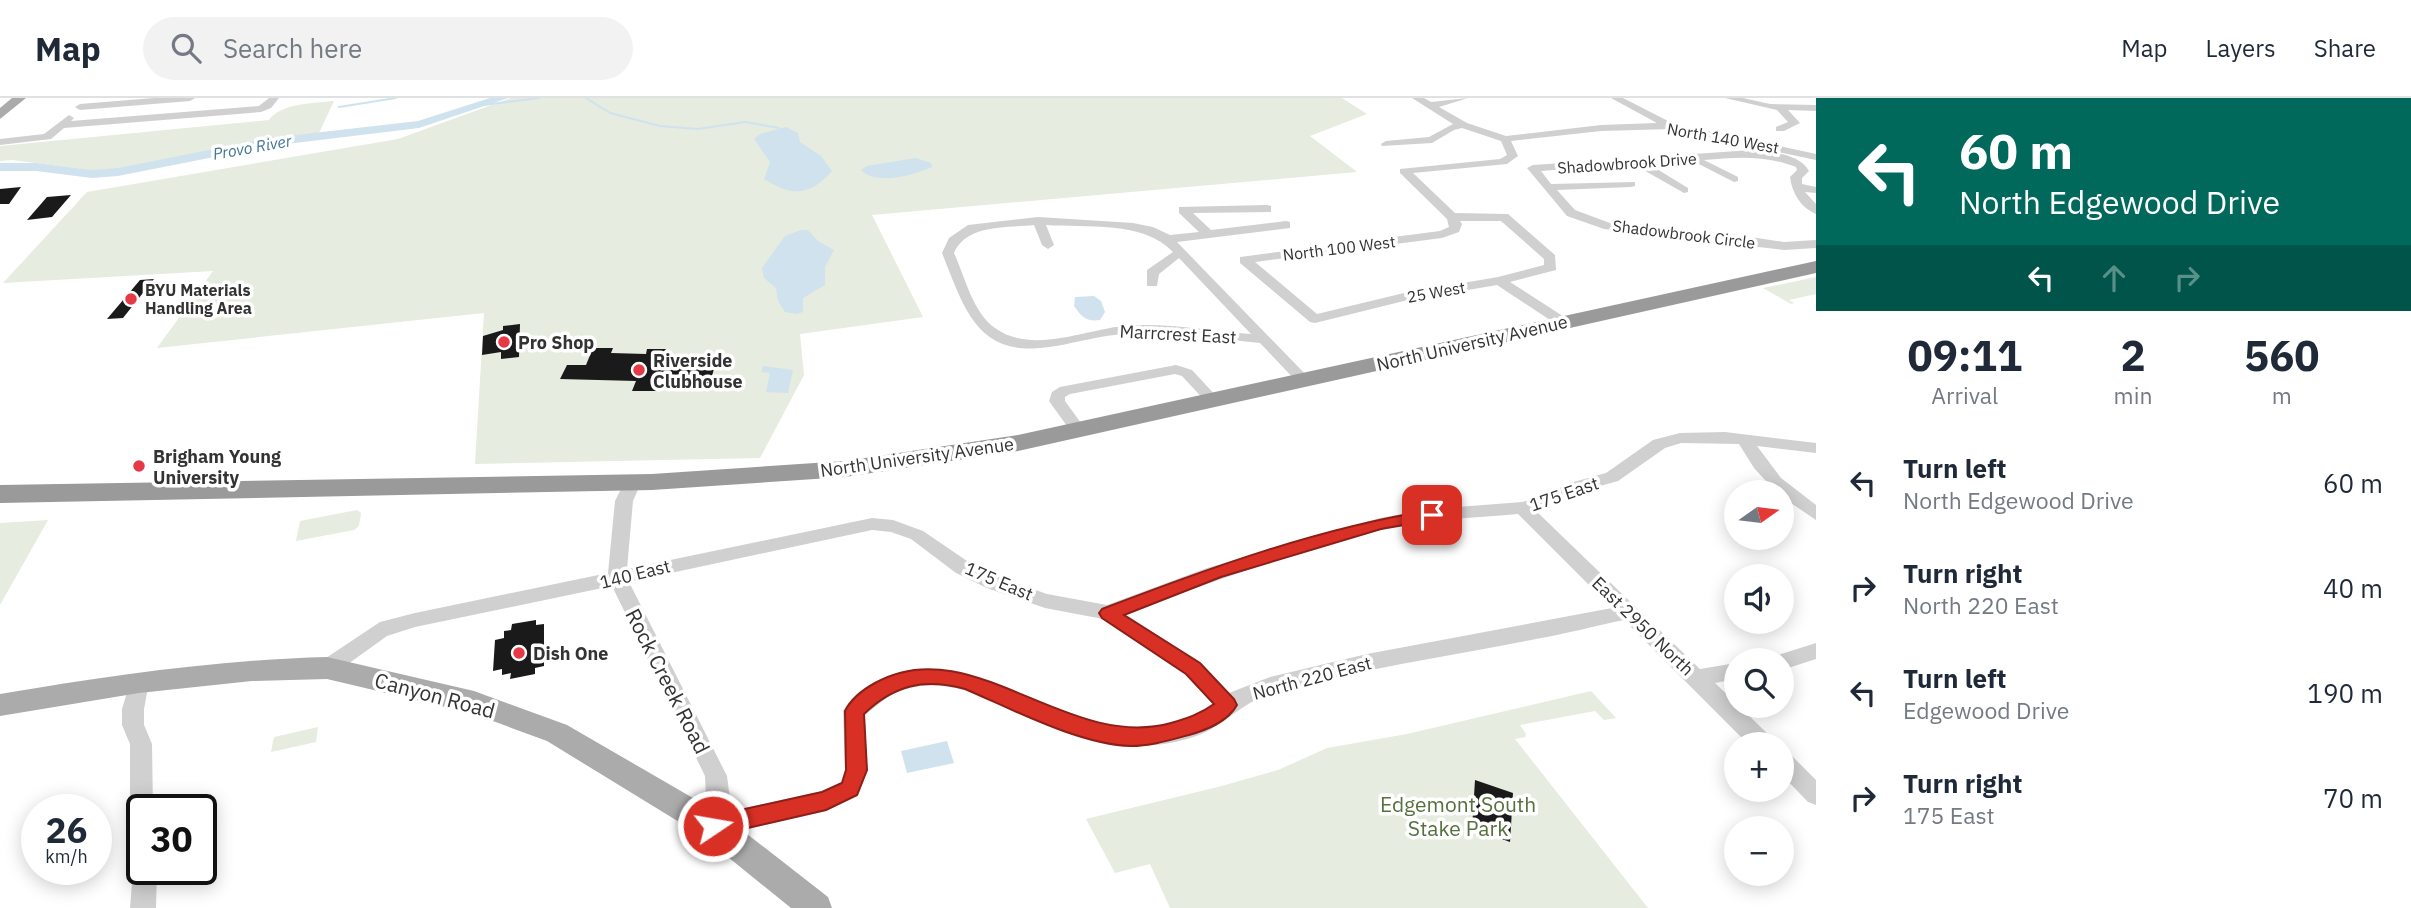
<!DOCTYPE html>
<html lang="en">
<head>
<meta charset="utf-8">
<style>
  :root { --surface:#fff; --page:#f2f2f3; --text:#1f2937; --muted:#747a83; --line:#e0e1e3 }
  body { margin:0; font-family:"IBM Plex Sans",sans-serif; background:var(--page); color:var(--text); height:100vh; display:flex; flex-direction:column; font-size:26px; white-space:nowrap }
  * { box-sizing:border-box; margin:0 }
  p { font-size:23px; color:var(--muted) }
  .icon { flex:none; width:38px; height:38px; fill:none; stroke:currentColor; stroke-width:2; stroke-linecap:round; stroke-linejoin:round }
  .map { position:relative; flex:1; overflow:hidden }
  .details { display:flex; flex-direction:column; background:var(--surface); width:595px }
  .details>* { flex:none }
  .top-card { background:#00695c; color:#fff; overflow:hidden }
  .needle { width:46px; rotate:76deg }
  .buttons { position:absolute; left:1724px; top:382px; display:grid; gap:14px }
  .buttons a { display:grid; place-items:center; width:70px; height:70px; border-radius:50%; background:var(--surface); box-shadow:0 4px 18px #0003; font-size:35px }
  .speed { position:absolute; left:21px; top:696px; display:flex; gap:14px; font-size:35px; font-weight:700; text-align:center }
  .speed>* { display:grid; place-content:center; width:91px; height:91px; border-radius:50%; background:var(--surface); box-shadow:0 4px 18px #0003; line-height:1 }
  .speed small { font-size:18px; font-weight:400 }
  .speed .limit { border:4px solid #111; border-radius:10px; background:#fff; color:#111 }
  .pin { position:absolute; display:grid; place-items:center; width:60px; height:60px; color:#fff; margin:-30px; border-radius:14px; box-shadow:0 4px 10px #0006 }
  .me { position:absolute; width:77px; margin:-38px; rotate:78deg; stroke-linejoin:round; filter:drop-shadow(0 0 5px #0008) }
  .turn { display:flex; align-items:center; gap:24px; height:147px; padding:0 28px; font-size:32px }
  .turn .icon { width:91px; height:91px; stroke-width:2.5 }
  .turn b { display:block; font-size:49px; line-height:60px }
  .lanes { display:flex; align-items:center; height:66px; padding:0 28px; background:#0003; justify-content:center; gap:35px; direction:ltr }
  .lanes .off { opacity:.35 }
  .eta { display:flex; justify-content:space-evenly; align-items:center; height:119px; text-align:center }
  .eta b { font-size:42px; font-weight:700; line-height:49px }
  ul { padding:0; list-style:none }
  li { display:flex; align-items:center; gap:21px; height:105px; padding:0 28px }
  li div { flex:1 }
  li b { display:block; font-size:26px }
  li em { font-style:normal }
  header { display:flex; align-items:center; gap:42px; box-sizing:border-box; height:98px; padding:0 35px; background:var(--surface); border-bottom:2px solid var(--line) }
  header strong { font-size:33px }
  nav { display:flex; gap:38px; margin-inline-start:auto; font-size:24px }
  .search { width:490px; height:63px; background:var(--page); display:flex; align-items:center; gap:18px; box-sizing:border-box; padding:0 24px; border-radius:38px; color:var(--muted); font-size:26px }
  main { display:flex; flex:1; min-height:0 }
  .map>svg:first-child { display:block }
</style>
</head>
<body>
<header>
<strong>Map</strong>
<div class="search"><svg class="icon" aria-label="search" viewBox="0 0 24 24"><circle cx="10" cy="10" r="6"/><path d="M15 15l6 6"/></svg>Search here</div>
<nav><a>Map</a><a>Layers</a><a>Share</a></nav>
</header>
<main>
<div class="map">
<svg width="1816" height="810" viewBox="0 0 1816 810">
  <rect width="100%" height="100%" fill="#fff"/>
  <g fill="#e6ecdf">
    <polygon points="511,0 1342,0 1367,16 1310,38 1357,74 872,117 923,219 800,236 804,277 760,360 475,366 484,215 157,250 213,173 3,185 87,94 398,41"/>
    <path d="M334,3L319,35L269,41L118,72L98,73L12,62L0,63V48L269,22C281,5 315,5 334,3Z"/>
    <polygon points="1816,179 1816,196 1789,202 1794,205 1791,206 1763,190"/>
    <polygon points="357,412 361,415 359,428 354,432 296,443 300,423"/>
    <polygon points="48,422 0,507 0,425"/>
    <polygon points="1591,593 1616,620 1604,622 1595,613 1520,627 1526,636 1525,639 1515,641 1648,810 1170,810 1150,766 1115,775 1086,721 1218,689 1278,672 1327,650 1407,636"/>
    <polygon points="318,629 316,644 271,654 274,639"/>
  </g>
  <g fill="#cfe2ee">
    <path d="M786,29L798,35L800,44L821,58L832,73C809,99 791,98 764,81L770,64L754,41L760,36Z"/>
    <path d="M916,60L931,65L932,69C914,77 876,88 861,72L867,68Z"/>
    <polygon points="801,132 808,132 818,143 834,152 825,169 825,187 803,200 803,214 796,216 785,214 778,203 776,190 764,180 762,170 785,138"/>
    <path d="M1094,198L1101,203L1105,214L1100,222C1086,224 1082,219 1074,208L1075,199Z"/>
    <polygon points="763,268 793,272 788,295 766,294 770,275 761,274"/>
    <polygon points="947,643 954,665 907,675 901,653"/>
  </g>
  <g fill="none" stroke-linecap="round" stroke-linejoin="round">
    <g stroke="#cfe2ee" stroke-width="2">
      <polyline points="586,0 610,15 660,28 698,31 745,24 779,30"/>
      <polyline points="483,7 539,0"/>
      <polyline points="339,9 396,0"/>
    </g>
    <polygon fill="#cfe2ee" fill-rule="evenodd" points="490,0 508,0 419,30 270,48 118,78 92,80 36,73 0,73 0,65 36,65 92,72 118,70 270,40 418,23"/>
  </g>
  <g fill="#1a1a1a">
    <polygon points="21,89 9,106 0,106 0,91"/>
    <polygon points="71,97 52,119 27,122 47,99"/>
    <polygon points="154,181 123,220 107,221 140,182"/>
    <polygon points="520,226 519,259 501,261 501,254 482,257 483,238 503,232 503,228"/>
    <polygon points="593,250 613,250 611,255 646,256 647,251 666,251 664,256 679,256 675,270 714,271 710,285 659,284 656,293 632,293 636,283 560,281 567,267 586,267"/>
    <polygon points="536,522 536,527 544,526 544,568 535,570 535,576 510,581 511,575 502,577 502,571 493,573 495,542 504,540 504,533 511,532 512,526"/>
    <polygon points="1475,682 1513,695 1510,744 1472,730"/>
  </g>
  <g fill="none" stroke-linecap="round" stroke-linejoin="round">
    <g fill="#d0d0d0" fill-rule="evenodd">
      <polygon points="154,0 195,0 190,3 80,12 75,9 80,6"/>
      <polygon points="269,0 279,0 271,10 261,14 64,30 51,41 0,47 0,41 44,36 69,17 74,20 71,23 259,8"/>
      <path d="M1412,0H1424L1431,4L1468,0L1439,9L1467,25L1506,38L1601,27L1657,25L1611,0H1623L1672,25L1816,56V62L1671,31L1601,33L1511,43L1518,58L1507,66L1413,75L1455,115L1508,116L1555,157L1556,172L1510,184L1569,222V228H1559L1497,187L1404,203L1315,225L1310,224L1240,165V159L1440,133L1449,129L1447,121L1400,75V71L1500,61L1507,57L1501,43L1462,30L1454,32L1432,45L1382,48L1381,46L1386,43L1429,39L1453,26ZM1460,123H1501L1544,161V167L1498,179L1404,195L1317,216L1255,164L1442,140L1459,134L1462,126Z"/>
      <polygon points="1725,0 1743,0 1770,6 1816,7 1816,13 1788,12 1800,25 1784,33 1776,33 1776,29 1788,24 1777,12"/>
      <path d="M1752,52C1770,54 1799,55 1809,73L1802,80V86L1816,89V95L1805,94L1816,106V116C1801,110 1792,95 1790,79L1797,72L1796,69C1764,57 1737,59 1704,62L1738,79V83L1734,84L1691,62L1647,65L1688,90V94L1684,95L1633,66L1541,73L1551,86L1635,84V88L1631,89L1557,92L1575,112L1610,125L1731,136L1784,144L1816,142V150L1784,152L1604,131L1567,118L1527,70L1533,67Z"/>
      <path d="M1267,107L1271,108V114L1193,115L1211,132L1286,123L1290,124V130L1177,144L1309,280L1312,283L1304,288L1299,286L1260,245C1215,241 1170,233 1125,236C1102,237 1079,244 1056,248C978,262 966,215 942,155L949,140L968,127L1038,119L1133,125L1153,129L1170,137L1199,134L1179,115V109ZM1034,127L1042,147L1048,151L1054,147L1046,127C1086,130 1143,122 1173,154L1147,172V188H1157L1159,176L1179,160L1251,236C1213,233 1176,226 1138,227C1093,227 1035,259 995,230C973,215 965,179 954,155C966,126 1007,130 1034,127Z"/>
      <polygon points="1176,267 1192,272 1218,300 1221,303 1218,306 1208,306 1182,278 1175,276 1070,296 1065,299 1065,303 1086,332 1078,337 1072,335 1049,303 1052,294 1060,289"/>
      <path d="M1725,334L1816,345V355L1757,348L1781,380L1816,407V422L1782,399V394H1776L1754,370L1739,346L1681,345L1665,350L1618,383L1582,393L1535,412L1700,571L1736,565V581L1715,585L1771,639L1774,646H1748L1624,522C1595,528 1565,536 1536,541C1449,558 1361,571 1275,594C1251,601 1236,615 1216,628C1194,643 1160,648 1134,648C1056,649 970,562 895,595C885,600 874,610 865,617L867,672L858,698L826,713L713,739L705,736L701,728L706,701L705,678L612,488L415,529L387,538L334,576L327,578L320,576L317,570L320,564L380,524L415,515L608,475L615,403L626,381L632,379L641,385L633,403L627,471L872,420L893,422L923,433L970,465L1001,480L1047,496L1107,507L1207,470L1380,420L1432,411L1522,404L1538,400L1570,385L1606,375L1653,342L1680,335ZM1518,416L1612,510L1367,556L1270,579L1229,595L1200,565L1125,516C1208,485 1293,454 1380,432C1424,421 1472,420 1518,416ZM872,432L891,434L911,441L956,475L987,490L1045,510L1103,521L1186,577L1213,606C1102,692 973,517 871,589C862,596 849,602 843,613L845,672L841,684L822,693L727,714L730,701L727,678L629,484Z"/>
      <polygon points="1816,545 1816,561 1782,572 1782,562 1773,562 1775,558"/>
      <polygon points="139,576 146,578 149,584 144,611 144,627 152,646 153,712 142,712 142,772 157,772 156,810 130,810 133,772 136,765 130,756 130,646 122,627 122,611 132,578"/>
      <polygon points="1782,653 1790,656 1816,682 1816,707 1808,704 1782,677"/>
    </g>
    <g fill="#ababab" fill-rule="evenodd">
      <polygon points="12,0 26,0 0,21 0,10"/>
      <path d="M327,559L474,593L567,627L724,718L828,799L832,810H791L702,738L547,643L471,615L327,581L252,583L139,595L0,618V596C109,578 216,562 327,559Z"/>
    </g>
    <polygon fill="#9a9a9a" fill-rule="evenodd" points="1816,163 1816,175 1018,353 845,379 652,392 0,405 0,387 652,376 845,363 1018,337"/>
  </g>
  <path fill="#d93025" stroke="#8d1f18" stroke-width="2" d="M1432,412L1440,417L1438,421L1381,431L1221,479L1124,517L1200,565L1234,601L1237,607C1228,624 1206,632 1189,637C1170,642 1151,648 1131,648C1080,647 1012,611 965,591C924,580 894,587 864,616L867,672L857,697L826,712L713,738L705,735L702,728L705,721L713,718L822,694L842,685L846,672L845,613C851,601 864,591 875,585C971,531 1067,654 1171,625C1188,620 1200,616 1214,606L1186,576L1102,520L1099,515L1102,511C1209,470 1319,430 1432,412Z"/>
  <g fill="#e63946" stroke="#fff" stroke-width="2.5">
    <circle cx="131" cy="201" r="7"/>
    <circle cx="504" cy="244" r="7"/>
    <circle cx="639" cy="272" r="7"/>
    <circle cx="139" cy="368" r="7"/>
    <circle cx="519" cy="555" r="7"/>
  </g>
  <g text-anchor="middle" dominant-baseline="central" stroke-width="7" stroke-linejoin="round" paint-order="stroke">
    <g font-size="16" fill="#333" stroke="#fff">
      <text transform="translate(1723 40) rotate(10)">North 140 West</text>
      <text transform="translate(1627 65) rotate(-4)">Shadowbrook Drive</text>
      <text transform="translate(1684 136) rotate(7)">Shadowbrook Circle</text>
      <text transform="translate(1339 150) rotate(-7)">North 100 West</text>
      <text transform="translate(1436 194) rotate(-10)">25 West</text>
    </g>
    <g font-size="16" font-style="italic" fill="#3f7597" stroke="#fff">
      <text transform="translate(252 49) rotate(-10)">Provo River</text>
    </g>
    <g font-size="16" font-weight="bold" fill="#333" stroke="#fff" text-anchor="start">
      <text x="145" y="192">BYU Materials<tspan x="145" dy="18">Handling Area</tspan></text>
    </g>
    <g font-size="18" fill="#333" stroke="#fff">
      <text transform="translate(1178 236) rotate(3)">Marrcrest East</text>
      <text transform="translate(1472 245) rotate(-13)">North University Avenue</text>
      <text transform="translate(917 359) rotate(-8)">North University Avenue</text>
      <text transform="translate(1564 396) rotate(-19)">175 East</text>
      <text transform="translate(635 476) rotate(-14)">140 East</text>
      <text transform="translate(999 483) rotate(23)">175 East</text>
      <text transform="translate(1643 528) rotate(44)">East 2950 North</text>
      <text transform="translate(1312 580) rotate(-15)">North 220 East</text>
    </g>
    <g font-size="18" font-weight="bold" fill="#333" stroke="#fff" text-anchor="start">
      <text x="518" y="244">Pro Shop</text>
      <text x="653" y="262">Riverside<tspan x="653" dy="21">Clubhouse</tspan></text>
      <text x="153" y="358">Brigham Young<tspan x="153" dy="21">University</tspan></text>
      <text x="533" y="555">Dish One</text>
    </g>
    <g font-size="21" fill="#333" stroke="#fff">
      <text transform="translate(668 583) rotate(63)">Rock Creek Road</text>
      <text transform="translate(435 597) rotate(15)">Canyon Road</text>
    </g>
    <g font-size="21" fill="#56703f" stroke="#fff">
      <text x="1458" y="706">Edgemont South<tspan x="1458" dy="24">Stake Park</tspan></text>
    </g>
  </g>
</svg>
<div class="buttons">
<a><svg class="needle" viewBox="-14 -14 28 28"><path d="M0-13l5 13h-10z" fill="#e53935"/><path d="M0 13l5-13h-10z" fill="#747a83"/></svg></a>
<a><svg class="icon" aria-label="sound" viewBox="0 0 24 24"><path d="M4 9h4l5-4v14l-5-4H4zM17 9q2 3 0 6"/></svg></a>
<a><svg class="icon" aria-label="search" viewBox="0 0 24 24"><circle cx="10" cy="10" r="6"/><path d="M15 15l6 6"/></svg></a>
<a>+</a>
<a>−</a>
</div>
<div class="speed"><div>26<small>km/h</small></div><div class="limit">30</div></div>
<div class="pin" style="left:1432px;top:417px;background:#d93025"><svg class="icon" aria-label="arrive" viewBox="0 0 24 24"><path d="M6 21V4h12l-3 4 3 4H6"/></svg></div>
<svg class="me" style="left:713px;top:728px" viewBox="-20 -20 40 40"><circle r="17" fill="#d93025" stroke="#fff" stroke-width="3"/><path d="M0-11L8 9 0 5-8 9z" fill="#fff"/></svg>
</div>
<section class="details">
<div class="top-card">
<div class="turn"><svg class="icon" aria-label="left" viewBox="0 0 24 24"><path d="M17 20v-9H6M10 6l-5 5 5 5"/></svg><div><b>60 m</b>North Edgewood Drive</div></div>
<div class="lanes"><svg class="icon" aria-label="left" viewBox="0 0 24 24"><path d="M17 20v-9H6M10 6l-5 5 5 5"/></svg><svg class="icon off" aria-label="ahead" viewBox="0 0 24 24"><path d="M12 20V5M6 11l6-6 6 6"/></svg><svg class="icon off" aria-label="right" viewBox="0 0 24 24"><path d="M7 20v-9h11M14 6l5 5-5 5"/></svg></div>
</div>
<div class="eta">
<div><b>09:11</b><p>Arrival</p></div>
<div><b>2</b><p>min</p></div>
<div><b>560</b><p>m</p></div>
</div>
<ul>
<li><svg class="icon" aria-label="left" viewBox="0 0 24 24"><path d="M17 20v-9H6M10 6l-5 5 5 5"/></svg><div><b>Turn left</b><p>North Edgewood Drive</p></div><em>60 m</em></li>
<li><svg class="icon" aria-label="right" viewBox="0 0 24 24"><path d="M7 20v-9h11M14 6l5 5-5 5"/></svg><div><b>Turn right</b><p>North 220 East</p></div><em>40 m</em></li>
<li><svg class="icon" aria-label="left" viewBox="0 0 24 24"><path d="M17 20v-9H6M10 6l-5 5 5 5"/></svg><div><b>Turn left</b><p>Edgewood Drive</p></div><em>190 m</em></li>
<li><svg class="icon" aria-label="right" viewBox="0 0 24 24"><path d="M7 20v-9h11M14 6l5 5-5 5"/></svg><div><b>Turn right</b><p>175 East</p></div><em>70 m</em></li>
</ul>
</section>
</main>
</body>
</html>
